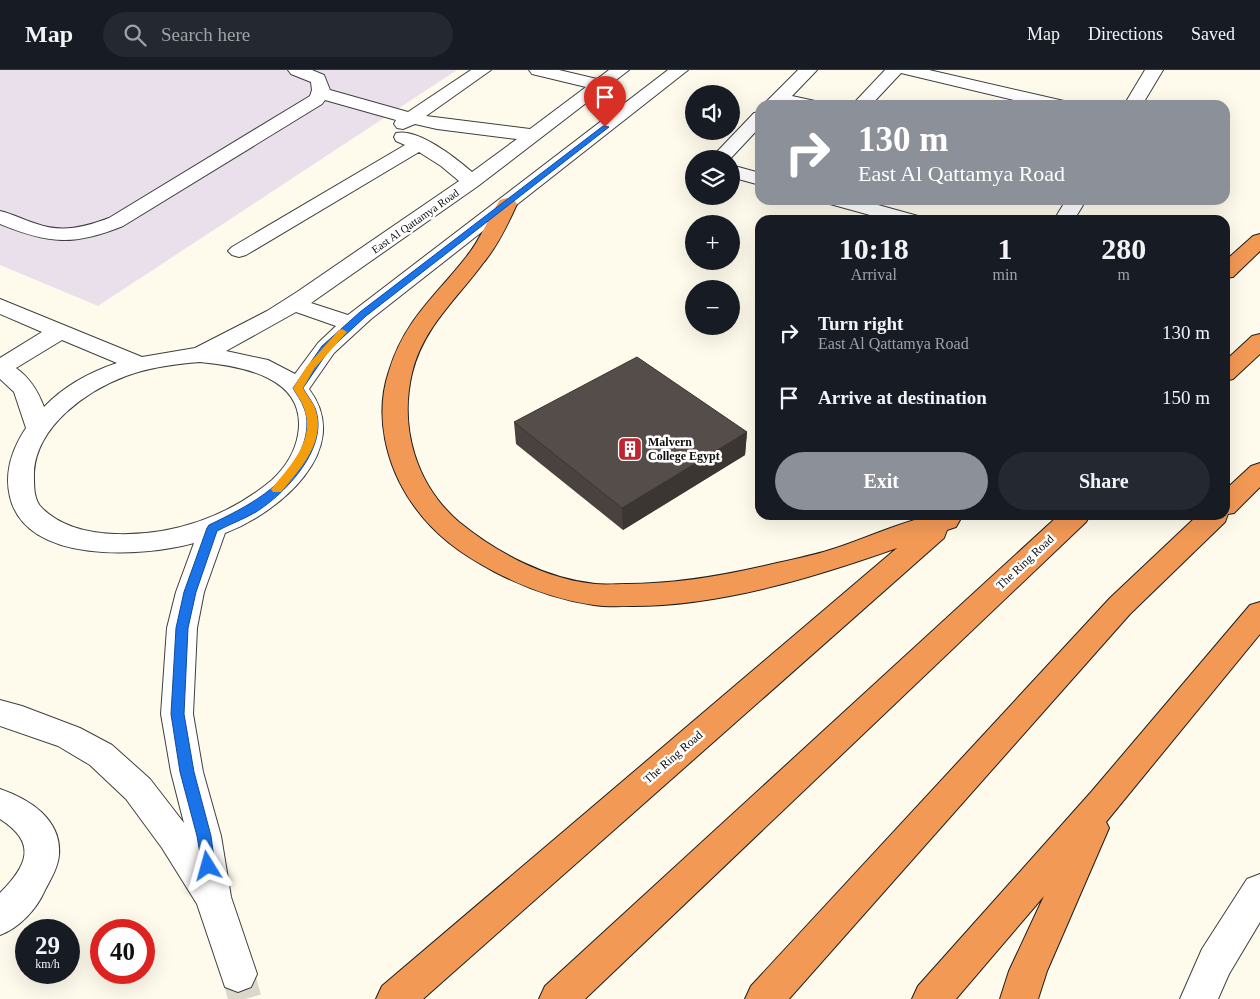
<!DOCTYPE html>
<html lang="en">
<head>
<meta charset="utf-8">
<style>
  :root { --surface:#171b24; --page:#242831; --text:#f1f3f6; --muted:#9ea1a6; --line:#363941; --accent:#8c9099 }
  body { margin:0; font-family:Georgia,serif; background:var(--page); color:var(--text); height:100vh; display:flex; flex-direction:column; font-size:19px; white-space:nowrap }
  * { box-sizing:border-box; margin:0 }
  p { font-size:16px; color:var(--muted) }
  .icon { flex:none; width:28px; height:28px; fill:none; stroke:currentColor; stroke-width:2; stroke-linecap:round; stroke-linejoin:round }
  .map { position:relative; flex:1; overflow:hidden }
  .panel { position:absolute; left:755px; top:145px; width:475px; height:305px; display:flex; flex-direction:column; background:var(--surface); border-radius:15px; box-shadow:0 5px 20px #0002 }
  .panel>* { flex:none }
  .banner { position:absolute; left:755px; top:30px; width:475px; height:105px; border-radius:15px; box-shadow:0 5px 20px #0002; background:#8c9099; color:#fff; overflow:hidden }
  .buttons { position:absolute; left:685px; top:15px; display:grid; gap:10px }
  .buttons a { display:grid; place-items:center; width:55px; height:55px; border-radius:50%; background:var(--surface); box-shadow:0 5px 20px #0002; font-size:25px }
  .speed { position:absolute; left:15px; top:849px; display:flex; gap:10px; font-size:25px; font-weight:700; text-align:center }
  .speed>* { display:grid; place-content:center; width:65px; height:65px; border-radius:50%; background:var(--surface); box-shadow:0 5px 20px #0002; line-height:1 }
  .speed small { font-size:12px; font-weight:400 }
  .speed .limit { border:8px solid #d22; background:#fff; color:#111 }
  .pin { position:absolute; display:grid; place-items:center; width:42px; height:42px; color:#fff; margin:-51px -21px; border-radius:50% 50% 50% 0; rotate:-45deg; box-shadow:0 0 5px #0007 }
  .pin .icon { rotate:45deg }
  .me { position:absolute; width:55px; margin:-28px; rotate:352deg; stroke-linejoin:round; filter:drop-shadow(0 0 4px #0008) }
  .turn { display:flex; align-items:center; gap:18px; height:105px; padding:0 20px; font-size:22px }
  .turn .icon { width:65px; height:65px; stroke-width:2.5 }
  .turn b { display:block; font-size:35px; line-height:42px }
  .eta { display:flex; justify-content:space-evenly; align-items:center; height:85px; text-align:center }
  .eta b { font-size:30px; font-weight:600; line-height:35px }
  .cta { display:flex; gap:10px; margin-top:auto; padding:10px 20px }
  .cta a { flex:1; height:58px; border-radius:30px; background:var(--accent); color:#fff; font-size:20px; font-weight:600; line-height:58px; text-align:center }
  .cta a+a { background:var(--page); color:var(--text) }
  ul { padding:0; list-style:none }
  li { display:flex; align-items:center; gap:15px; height:65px; padding:0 20px }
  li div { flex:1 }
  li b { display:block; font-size:19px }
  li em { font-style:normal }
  header { display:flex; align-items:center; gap:30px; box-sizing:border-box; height:70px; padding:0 25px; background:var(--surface); border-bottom:1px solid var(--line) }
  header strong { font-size:24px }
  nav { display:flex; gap:28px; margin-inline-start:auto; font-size:18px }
  .search { width:350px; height:45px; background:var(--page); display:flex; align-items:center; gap:12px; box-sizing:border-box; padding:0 18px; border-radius:28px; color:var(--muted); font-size:19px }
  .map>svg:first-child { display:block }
</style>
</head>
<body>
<header>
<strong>Map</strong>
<div class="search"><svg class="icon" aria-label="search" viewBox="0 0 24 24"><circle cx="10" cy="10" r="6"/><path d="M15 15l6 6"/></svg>Search here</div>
<nav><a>Map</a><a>Directions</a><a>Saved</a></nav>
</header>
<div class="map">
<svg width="1260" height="929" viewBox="0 0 1260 929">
  <rect width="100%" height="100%" fill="#fffbec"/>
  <polygon fill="#eae0eb" points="0,0 457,0 98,236 0,195"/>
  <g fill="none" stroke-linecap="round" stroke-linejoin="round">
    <polyline stroke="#dbd7ca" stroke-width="33" stroke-dasharray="33 17" stroke-linecap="butt" points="238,904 245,929"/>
    <defs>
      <g id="minor">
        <path d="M288,0H312L324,5L330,20L408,42L471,0H491L426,46L530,59L586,17L532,4L529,0H559L597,9L609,0H629L478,116L311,233L348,245L668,0H688L371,249L334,283L309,319C355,380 278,443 225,463L204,522L197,558L193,644L203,702L221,766L231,827L257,904L251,917L238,922L225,917L197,834L162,778L126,729L90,695L58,676L0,656V630L22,636L80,658L112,675L150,709L184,753L171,702L161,644L167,558L176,522L194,473C143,487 26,495 10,427C4,402 12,379 26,358L14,322L0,309V288L42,262L0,244V229L142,287L195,278L267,241L297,222L459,111L441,96L419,82L246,185L239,187L232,185L228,181L232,177L405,75L396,71L394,67L396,63C418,58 456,88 472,102L517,69L437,59L415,54L403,59L397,58L394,54L396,50L325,30L322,34L123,156C74,176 49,174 0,154V141C13,144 24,150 37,154C62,163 85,157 109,148L310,26L312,20L311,12L291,4ZM296,242L336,256L318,273L295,304L268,290L226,281ZM62,270L117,293C90,302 64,316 44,337C38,321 30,308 16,298ZM200,292C242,296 308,307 298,365C295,382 285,398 272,410C228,447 172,466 115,464C89,463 61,457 42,438C33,430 34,413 34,402C37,356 86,321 126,306C150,297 175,294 200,292Z"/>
        <polygon points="798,0 817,0 792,26 815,31 818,35 763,35"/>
        <polygon points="885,0 929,0 1064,31 1067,35 1035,35 901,3 871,35 852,35"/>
        <polygon points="1145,0 1163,0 1142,35 1124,35"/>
        <polygon points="760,42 760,57 730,89 710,89 754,43"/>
        <polygon points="731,95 760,103 760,115 731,107"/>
        <polygon points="827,130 860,130 918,146 921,150 888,150 830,134"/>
        <polygon points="1066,130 1086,130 1074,150 1054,150"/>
        <path d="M0,719C29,729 62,749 59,785C58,797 51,809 45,820C37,839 19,858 0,865V823C27,796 38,773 0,749Z"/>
        <polygon points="1260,804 1260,852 1229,904 1218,929 1180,929 1202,879 1247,809"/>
      </g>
      <g id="highway">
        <path d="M507,128L514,130L517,134C508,154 498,175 484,192C457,229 423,257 412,303C399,358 416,415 459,452C497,483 546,509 595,514C606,515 617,514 627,514C678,514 727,505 777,493C795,489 815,485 833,479C865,469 897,453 930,446C938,444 948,445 957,445L960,450L956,457L947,460L944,468L423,929H376L382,916L897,478C815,507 721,536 633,536C620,536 606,537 594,535C559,530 526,518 495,502C461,484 434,465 412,433C386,395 374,345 389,301C405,249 435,227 467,186C481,169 488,148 500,130Z"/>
        <polygon points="1260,164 1260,181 1233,207 1225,208 1225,191 1253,166"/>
        <polygon points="1260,264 1260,284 1233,309 1225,311 1225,291 1252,266"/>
        <polygon points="1260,393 1260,417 1234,443 1228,444 1225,452 1130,544 789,929 745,929 751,916 1110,528 1198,445 1225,445 1225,420 1251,396"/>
        <polygon points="1059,445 1090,445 1086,452 585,929 539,929 545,916"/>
        <polygon points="1260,532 1260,564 1106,752 1109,758 1047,901 1038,929 1000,929 1009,901 1044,826 956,929 912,929 918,916 1092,721 1250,535"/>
      </g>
    </defs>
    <use href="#minor" stroke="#3f3f3f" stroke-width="2"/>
    <use href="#highway" stroke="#1d1d1d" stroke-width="2"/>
    <use href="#minor" fill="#fff" fill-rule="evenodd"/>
    <use href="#highway" fill="#f39956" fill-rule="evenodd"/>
  </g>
  <polygon fill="#49423f" points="514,352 747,362 745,385 623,460 516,374"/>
  <polygon fill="#3c3633" points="747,362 745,385 623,460 622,438"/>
  <polygon fill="#554d49" stroke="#3c3633" points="637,287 747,362 622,438 514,352"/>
  <path fill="#1a73e8" stroke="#114b97" d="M603,56L609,57L366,246L329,280L303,318C306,324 312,331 315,338C330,377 286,423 256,442C244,449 230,454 217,461L196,522L188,558L184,644L194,702L211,766L215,796L213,801L208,803L203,801L197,766L180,702L171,644L176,558L184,522L207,458L209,455C246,437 288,417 303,375C307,364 309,349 304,338C302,331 296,324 293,318L322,276L360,242Z"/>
  <path fill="#f59e0b" d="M342,259L347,262L314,299L303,318C306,324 312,331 315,338C327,371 300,399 281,422H273L271,419L273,417C291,395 316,369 304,338C302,331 296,324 293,318L307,296L339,260Z"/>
  <defs>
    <symbol id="building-square" viewBox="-11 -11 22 22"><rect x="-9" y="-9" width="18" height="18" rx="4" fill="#bb2631" stroke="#fff"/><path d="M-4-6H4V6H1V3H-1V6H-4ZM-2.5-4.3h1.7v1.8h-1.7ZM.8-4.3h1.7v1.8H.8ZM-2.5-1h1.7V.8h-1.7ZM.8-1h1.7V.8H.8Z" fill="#fff"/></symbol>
  </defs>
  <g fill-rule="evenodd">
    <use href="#building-square" x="616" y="365" width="28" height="28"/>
  </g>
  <g text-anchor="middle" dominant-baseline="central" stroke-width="5" stroke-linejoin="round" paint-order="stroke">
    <g font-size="11" fill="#0c0c0c" stroke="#fff">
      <text transform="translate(415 151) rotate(-35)">East Al Qattamya Road</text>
    </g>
    <g font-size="12" font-weight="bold" fill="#0c0c0c" stroke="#fff" text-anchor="start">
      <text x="648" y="372">Malvern<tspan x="648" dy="14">College Egypt</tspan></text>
    </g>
    <g font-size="12" fill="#0c0c0c" stroke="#fff">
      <text transform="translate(1025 492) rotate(-43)">The Ring Road</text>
      <text transform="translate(673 687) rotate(-41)">The Ring Road</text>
    </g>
  </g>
</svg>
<div class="buttons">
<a><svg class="icon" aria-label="sound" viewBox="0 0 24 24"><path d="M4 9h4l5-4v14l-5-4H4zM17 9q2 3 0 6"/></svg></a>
<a><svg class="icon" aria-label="layers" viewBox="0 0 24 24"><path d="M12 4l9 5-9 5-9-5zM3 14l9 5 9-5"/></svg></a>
<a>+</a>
<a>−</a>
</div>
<div class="speed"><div>29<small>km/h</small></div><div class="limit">40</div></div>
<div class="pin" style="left:605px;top:57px;background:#d93025"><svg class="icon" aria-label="arrive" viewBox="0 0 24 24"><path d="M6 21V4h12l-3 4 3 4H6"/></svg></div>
<svg class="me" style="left:208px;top:796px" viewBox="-20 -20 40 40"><path d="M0-17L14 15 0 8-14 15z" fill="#1a73e8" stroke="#fff" stroke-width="4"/></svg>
<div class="banner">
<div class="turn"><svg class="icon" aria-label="right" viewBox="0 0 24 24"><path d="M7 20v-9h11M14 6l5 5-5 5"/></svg><div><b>130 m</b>East Al Qattamya Road</div></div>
</div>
<section class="panel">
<div class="eta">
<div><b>10:18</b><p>Arrival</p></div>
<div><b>1</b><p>min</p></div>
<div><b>280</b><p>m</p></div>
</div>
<ul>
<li><svg class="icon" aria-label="right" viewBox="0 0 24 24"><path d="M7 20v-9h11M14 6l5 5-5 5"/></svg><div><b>Turn right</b><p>East Al Qattamya Road</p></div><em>130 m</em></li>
<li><svg class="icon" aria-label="arrive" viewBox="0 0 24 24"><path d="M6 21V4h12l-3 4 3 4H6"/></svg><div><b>Arrive at destination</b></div><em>150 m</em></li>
</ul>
<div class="cta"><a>Exit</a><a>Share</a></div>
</section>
</div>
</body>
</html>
